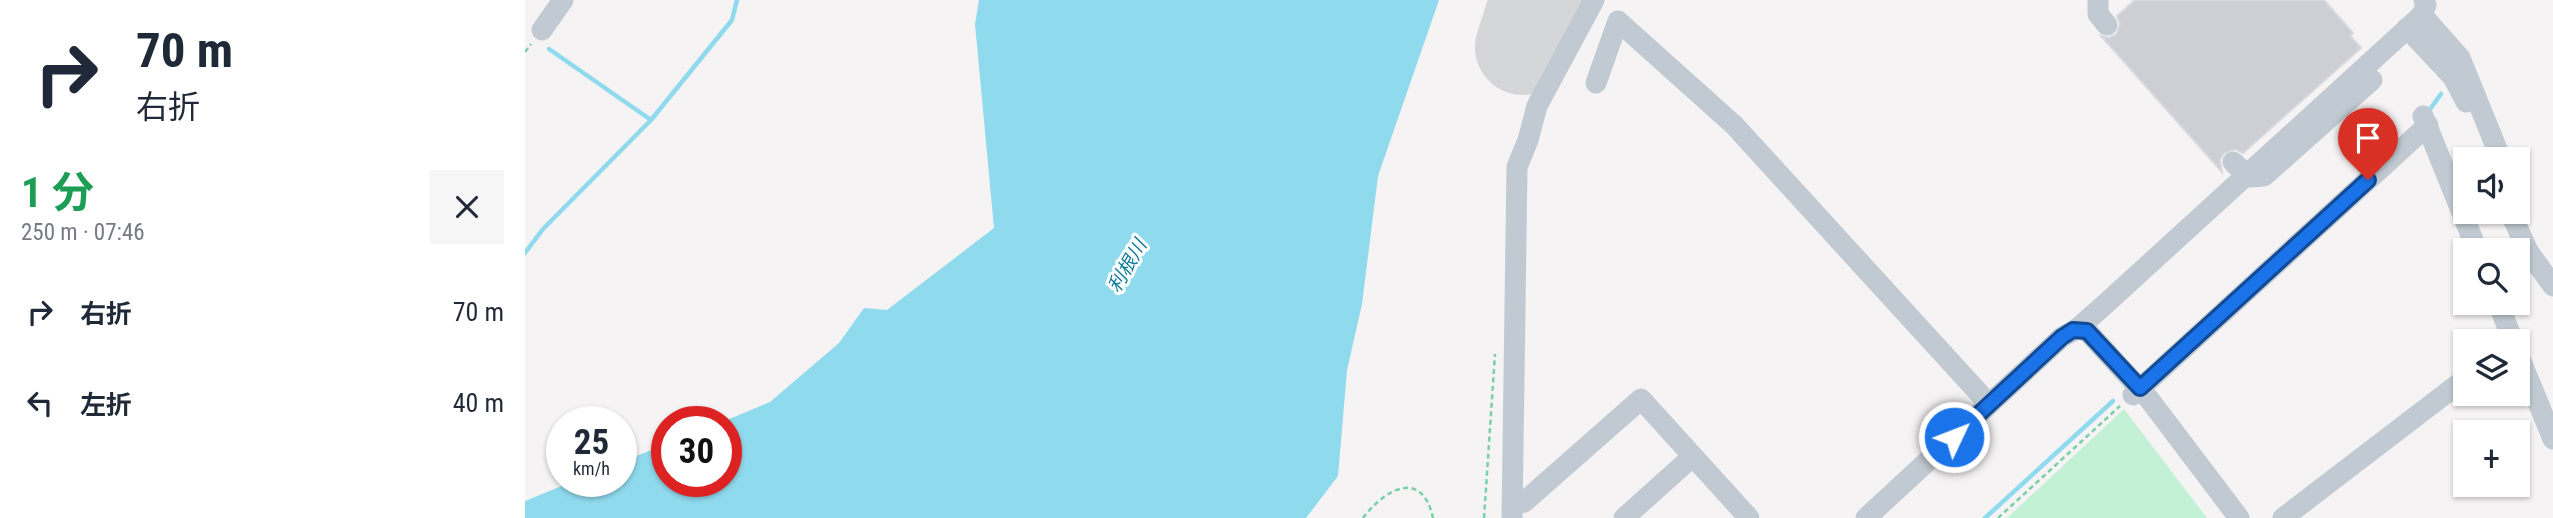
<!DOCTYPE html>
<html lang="ja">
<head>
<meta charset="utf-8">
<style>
  :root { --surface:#fff; --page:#f6f6f7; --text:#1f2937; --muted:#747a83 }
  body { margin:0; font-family:"Roboto Condensed","Noto Sans JP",sans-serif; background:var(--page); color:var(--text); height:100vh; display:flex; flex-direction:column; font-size:26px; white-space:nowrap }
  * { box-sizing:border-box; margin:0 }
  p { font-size:23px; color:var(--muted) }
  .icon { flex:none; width:38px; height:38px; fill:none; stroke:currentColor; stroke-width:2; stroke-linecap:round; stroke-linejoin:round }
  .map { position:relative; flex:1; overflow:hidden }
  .drawer { display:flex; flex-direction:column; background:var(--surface); width:525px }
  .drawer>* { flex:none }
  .guide { background:#fff; color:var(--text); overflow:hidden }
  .fabs { position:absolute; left:1928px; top:147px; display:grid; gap:14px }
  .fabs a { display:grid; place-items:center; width:77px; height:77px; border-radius:0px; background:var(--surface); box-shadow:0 2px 5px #0004; font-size:35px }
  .speed { position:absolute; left:21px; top:406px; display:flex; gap:14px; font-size:35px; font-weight:700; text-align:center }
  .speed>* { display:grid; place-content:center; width:91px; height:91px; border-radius:50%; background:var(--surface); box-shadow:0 2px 5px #0004; line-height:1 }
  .speed small { font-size:18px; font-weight:400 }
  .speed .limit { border:10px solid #d22; background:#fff; color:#111 }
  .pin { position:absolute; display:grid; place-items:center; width:60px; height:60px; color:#fff; margin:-72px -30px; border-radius:50% 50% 50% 0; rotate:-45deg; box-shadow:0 0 7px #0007 }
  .pin .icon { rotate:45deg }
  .me { position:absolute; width:77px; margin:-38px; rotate:47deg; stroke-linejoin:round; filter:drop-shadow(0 0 5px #0008) }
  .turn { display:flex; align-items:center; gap:24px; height:147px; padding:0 21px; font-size:32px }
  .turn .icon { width:91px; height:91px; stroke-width:2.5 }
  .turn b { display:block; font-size:49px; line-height:60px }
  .round { display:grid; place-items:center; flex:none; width:74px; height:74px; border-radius:0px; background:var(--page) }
  .head { display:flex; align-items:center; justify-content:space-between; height:119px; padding:0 21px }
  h1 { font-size:42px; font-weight:700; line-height:52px; color:#1e9e55 }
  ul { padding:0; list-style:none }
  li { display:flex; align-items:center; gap:21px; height:91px; padding:0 21px }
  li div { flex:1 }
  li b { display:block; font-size:26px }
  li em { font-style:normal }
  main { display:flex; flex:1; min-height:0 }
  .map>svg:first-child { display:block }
</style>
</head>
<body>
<main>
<section class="drawer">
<div class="guide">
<div class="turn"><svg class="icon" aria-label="right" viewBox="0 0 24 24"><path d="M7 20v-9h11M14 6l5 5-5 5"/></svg><div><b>70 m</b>右折</div></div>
</div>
<div class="head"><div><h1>1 分</h1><p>250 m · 07:46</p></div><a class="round"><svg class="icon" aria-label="close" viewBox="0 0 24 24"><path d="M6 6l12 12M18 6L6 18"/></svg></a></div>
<ul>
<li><svg class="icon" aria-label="right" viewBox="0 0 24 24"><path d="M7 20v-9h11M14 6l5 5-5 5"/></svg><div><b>右折</b></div><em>70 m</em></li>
<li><svg class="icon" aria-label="left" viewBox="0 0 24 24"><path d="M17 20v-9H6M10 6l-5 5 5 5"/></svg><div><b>左折</b></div><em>40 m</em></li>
</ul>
</section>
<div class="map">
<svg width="2028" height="518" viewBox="0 0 2028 518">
  <rect width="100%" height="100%" fill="#f5f3f3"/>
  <polygon fill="#c3f1d5" points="1599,409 1682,518 1482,518"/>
  <polygon fill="#90daee" points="454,0 914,0 853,176 837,304 822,370 813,476 781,518 0,518 0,501 49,481 96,481 96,462 142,444 142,481 201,481 201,422 197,422 245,402 314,343 339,308 362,310 469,228 450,24"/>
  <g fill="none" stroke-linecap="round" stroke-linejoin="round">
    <g stroke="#90daee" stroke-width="4.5">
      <polyline points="24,49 126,120"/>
      <polyline points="1903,112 1916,94"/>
      <polyline points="0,253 18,229 126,120 207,20 212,0"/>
      <polyline points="1460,518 1588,401"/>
    </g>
    <polyline stroke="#d5d6d8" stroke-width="96" points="998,47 1013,0"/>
  </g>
  <polygon fill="#cdcfd5" stroke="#d7d9de" stroke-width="2" points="1610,0 1799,0 1828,33 1825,36 1836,48 1718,153 1710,149 1699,153 1695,160 1697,172 1576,36 1583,38 1591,35 1595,24 1592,16"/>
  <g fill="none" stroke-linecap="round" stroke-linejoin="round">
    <g stroke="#7ad0a6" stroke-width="2.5" stroke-dasharray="5 3.5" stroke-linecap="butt">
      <polyline points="0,52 6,44"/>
      <path d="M838,518C860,489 897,468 908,518"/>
      <polyline points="959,518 970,354"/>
      <polyline points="1473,518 1595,406"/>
    </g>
    <g stroke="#c1cad2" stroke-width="21">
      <polyline points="1573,0 1573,14 1582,25"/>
      <polyline points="1899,0 1901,5 1897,15 1935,58 1976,159"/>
      <polyline points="1882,28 1928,77 1941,102"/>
      <polyline points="17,30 38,0"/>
      <polyline points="1071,83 1093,21 1209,125 1464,404"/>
      <polyline points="1898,116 1952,250"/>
      <polyline points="1985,212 2003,251 2028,286"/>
      <polyline points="1973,303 1988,341"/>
      <polyline points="1552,329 1562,331 1624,399 1714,518"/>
      <polyline points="1993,354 2028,439"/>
      <polyline points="1608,395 1903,125"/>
      <polyline points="988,505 999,502 1116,399 1224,518"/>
      <polyline points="987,518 992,167 1003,140 1012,106 1069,0"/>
      <polyline points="1099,518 1167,457"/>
      <polyline points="1341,518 1537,337 1552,329 1576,308 1897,15"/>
      <polyline points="1758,518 1941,378"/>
    </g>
    <polyline stroke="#c1cad2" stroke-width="21" points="1708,162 1724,177 1739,176 1847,80"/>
  </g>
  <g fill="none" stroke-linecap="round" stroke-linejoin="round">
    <defs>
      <polyline id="route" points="1429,437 1537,337 1548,330 1562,331 1615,388 1843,180"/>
    </defs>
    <use href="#route" stroke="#114b97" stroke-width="18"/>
    <use href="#route" stroke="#1a73e8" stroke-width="12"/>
  </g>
  <g text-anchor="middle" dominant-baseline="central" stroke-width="6" stroke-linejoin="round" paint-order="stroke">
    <g font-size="19" font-style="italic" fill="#0c7c9b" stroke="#fff">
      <text transform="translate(602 266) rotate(-60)">利根川</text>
    </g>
  </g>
</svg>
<div class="fabs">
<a><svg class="icon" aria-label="sound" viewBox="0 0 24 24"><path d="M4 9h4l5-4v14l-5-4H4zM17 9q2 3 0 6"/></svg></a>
<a><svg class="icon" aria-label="search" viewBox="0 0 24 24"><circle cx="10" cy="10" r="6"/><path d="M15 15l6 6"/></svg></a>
<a><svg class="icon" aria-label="layers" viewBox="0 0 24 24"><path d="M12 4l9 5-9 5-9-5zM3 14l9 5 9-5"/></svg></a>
<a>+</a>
</div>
<div class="speed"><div>25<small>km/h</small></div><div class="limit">30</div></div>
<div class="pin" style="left:1843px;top:180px;background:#d93025"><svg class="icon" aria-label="arrive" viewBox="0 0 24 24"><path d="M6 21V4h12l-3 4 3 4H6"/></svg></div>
<svg class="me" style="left:1429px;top:437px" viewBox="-20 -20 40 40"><circle r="17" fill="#1a73e8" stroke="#fff" stroke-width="3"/><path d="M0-11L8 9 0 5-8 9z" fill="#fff"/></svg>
</div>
</main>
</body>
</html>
